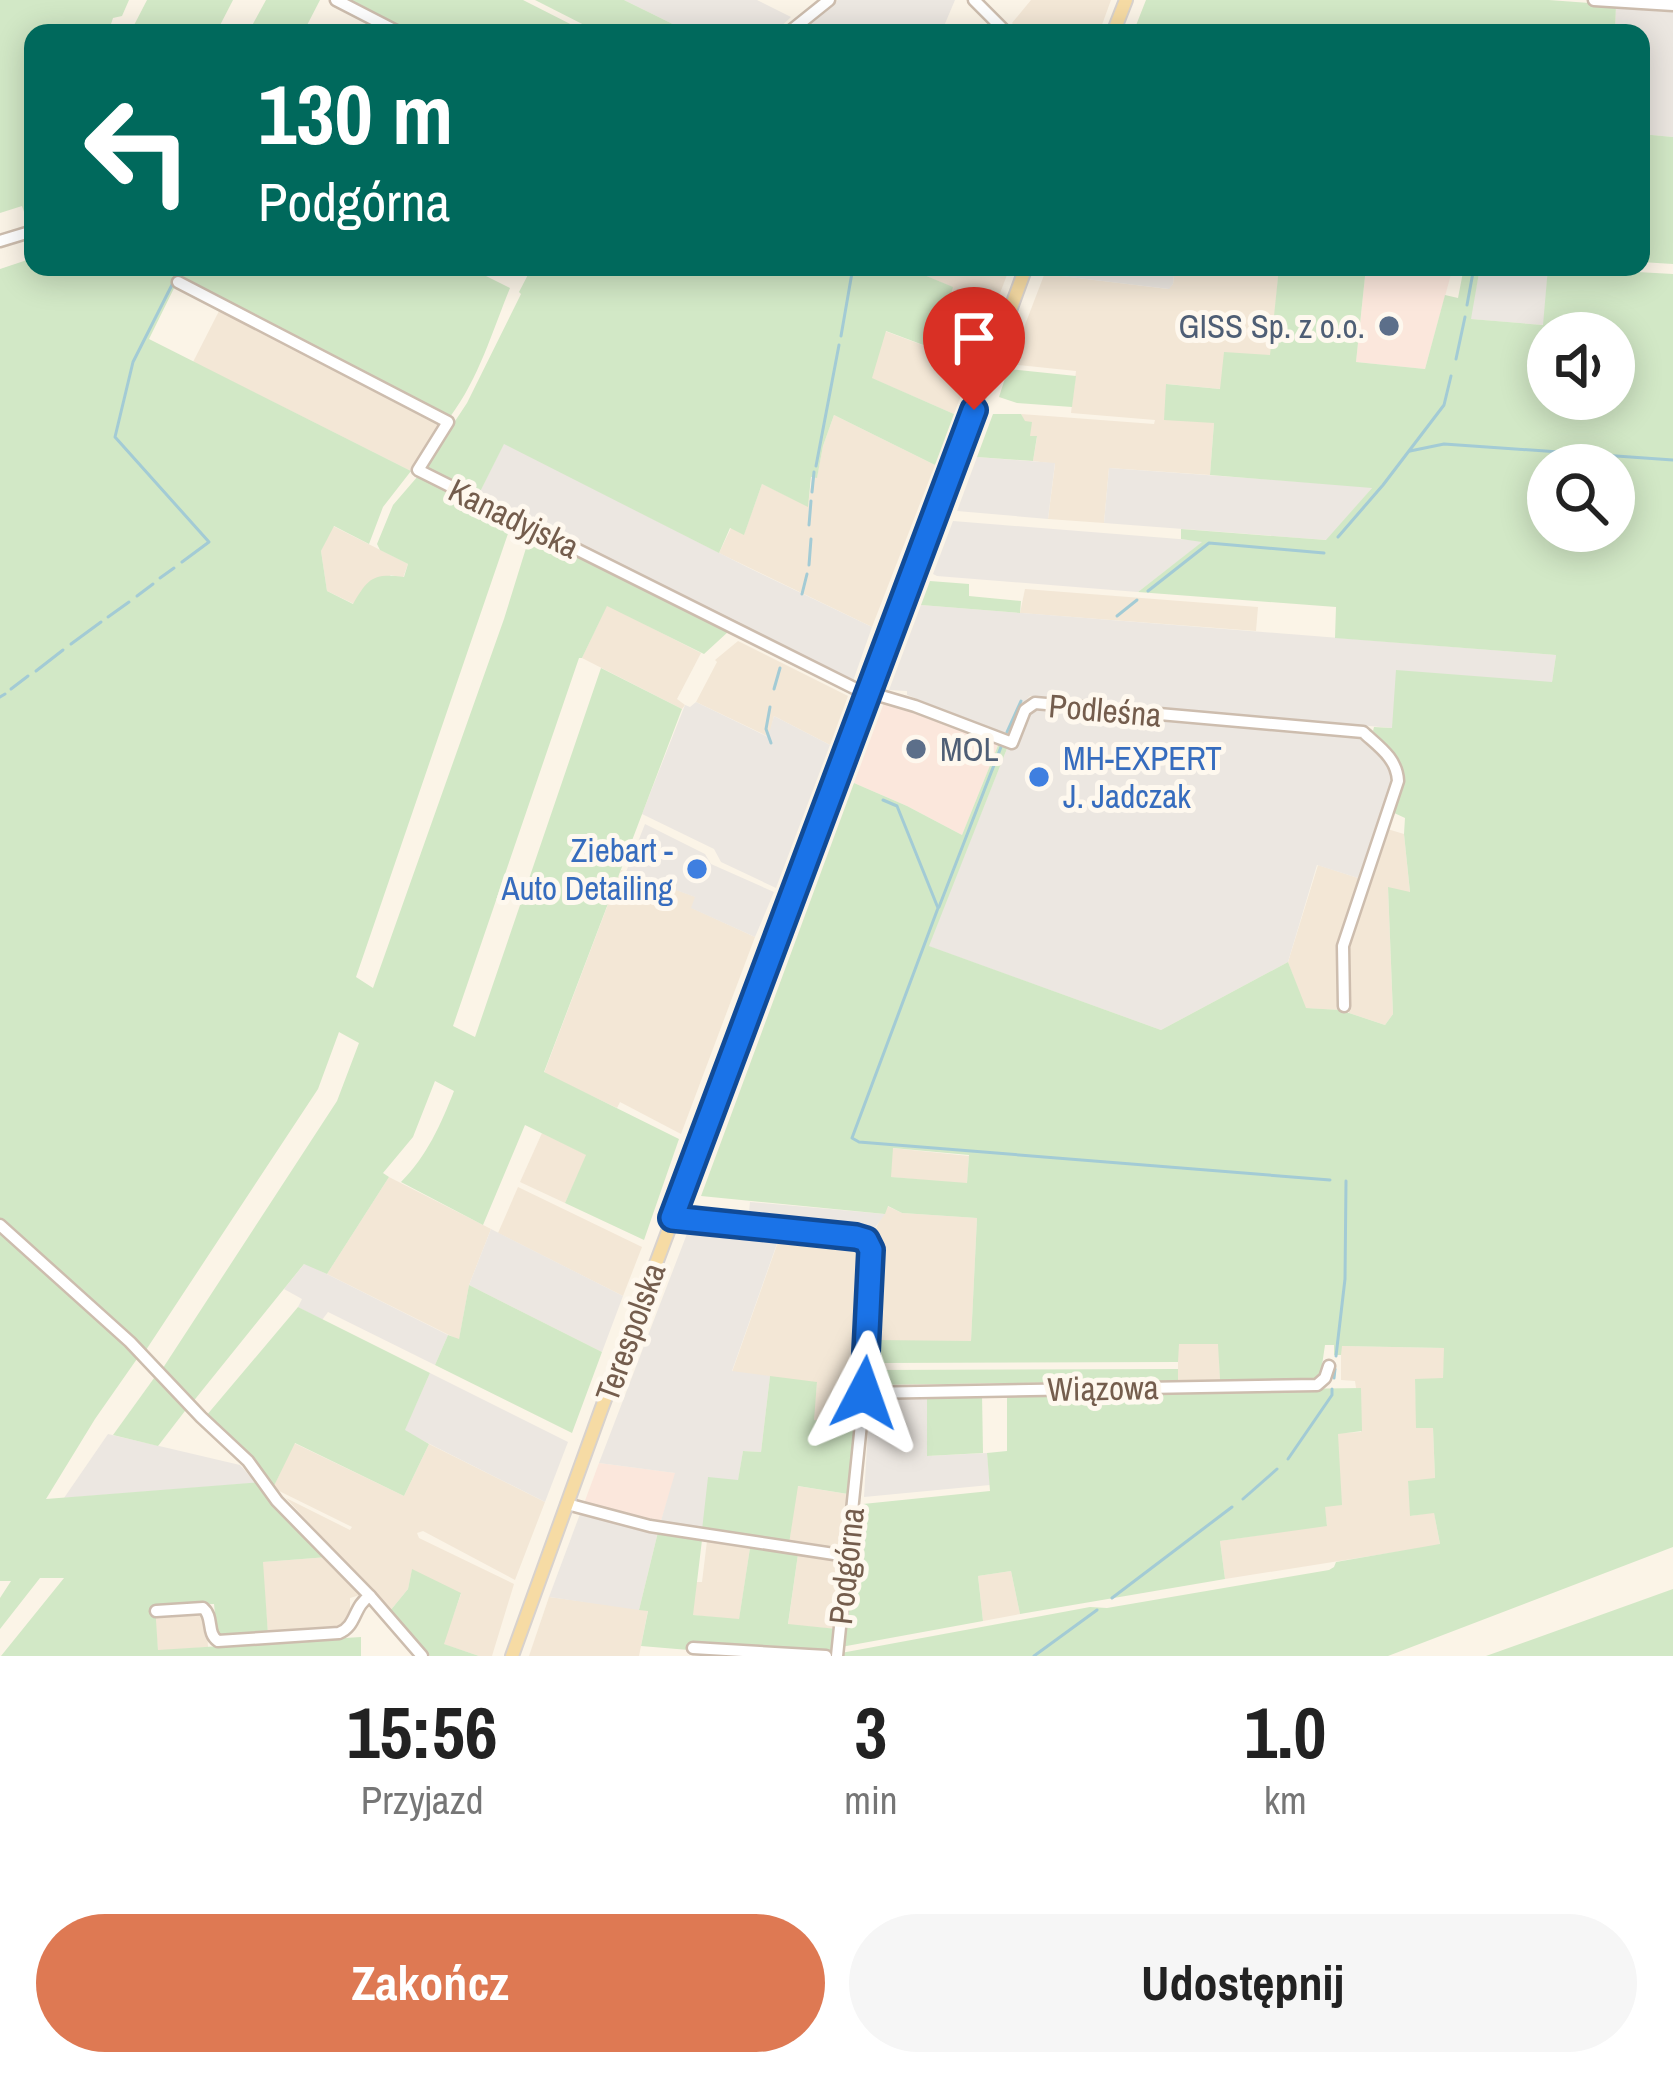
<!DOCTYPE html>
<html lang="pl">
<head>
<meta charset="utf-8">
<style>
  :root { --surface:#fff; --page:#f6f6f6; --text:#222; --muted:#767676; --accent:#de7953 }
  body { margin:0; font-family:"Archivo Narrow",sans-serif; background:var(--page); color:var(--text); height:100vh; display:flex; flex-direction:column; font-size:45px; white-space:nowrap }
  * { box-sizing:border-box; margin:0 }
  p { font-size:39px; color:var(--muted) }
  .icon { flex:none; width:66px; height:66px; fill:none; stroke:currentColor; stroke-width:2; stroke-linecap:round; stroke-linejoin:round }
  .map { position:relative; height:1656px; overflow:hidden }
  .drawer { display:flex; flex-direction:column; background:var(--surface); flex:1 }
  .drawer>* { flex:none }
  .banner { position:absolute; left:24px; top:24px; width:1626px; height:252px; border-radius:24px; box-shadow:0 6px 30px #0003; background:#00695c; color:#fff; overflow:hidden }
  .fabs { position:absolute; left:1527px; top:312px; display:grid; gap:24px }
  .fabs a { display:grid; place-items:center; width:108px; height:108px; border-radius:50%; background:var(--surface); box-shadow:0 6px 30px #0003; font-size:60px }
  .pin { position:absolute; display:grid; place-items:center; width:102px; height:102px; color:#fff; margin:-123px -51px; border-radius:50% 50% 50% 0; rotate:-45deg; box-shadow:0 0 12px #0007 }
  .pin .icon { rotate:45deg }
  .me { position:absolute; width:132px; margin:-66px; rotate:4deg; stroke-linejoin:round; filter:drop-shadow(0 0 9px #0008) }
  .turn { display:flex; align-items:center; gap:42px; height:252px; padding:0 36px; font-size:54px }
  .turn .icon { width:156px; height:156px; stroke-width:2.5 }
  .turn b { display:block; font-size:84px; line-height:102px }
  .eta { display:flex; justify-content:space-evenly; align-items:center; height:204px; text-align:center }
  .eta b { font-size:72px; font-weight:800; line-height:84px }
  .cta { display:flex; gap:24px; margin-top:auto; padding:24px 36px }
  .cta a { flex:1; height:138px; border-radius:72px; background:var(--accent); color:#fff; font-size:48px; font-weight:800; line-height:138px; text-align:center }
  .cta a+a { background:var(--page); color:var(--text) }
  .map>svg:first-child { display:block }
</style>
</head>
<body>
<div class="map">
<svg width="1673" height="1656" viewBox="0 0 1673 1656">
  <rect width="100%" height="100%" fill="#fbf4e7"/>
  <g fill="#f3e7d6">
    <polygon points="1031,0 1111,0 1099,33 1021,33 1012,23"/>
    <polygon points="905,267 1010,267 954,414 871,378 885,331 933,349 952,287"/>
    <polygon points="1175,267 1279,267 1271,356 1221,389 1167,384 1214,423 1210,475 1109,468 1104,523 1048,519 1055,464 1033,461 1037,437 1030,436 1021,414 1154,424 1155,420 1071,413 1076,371 1010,364 1046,270 1053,275 1168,289 1173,284"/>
    <polygon points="219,311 437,422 438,427 411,471 193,362"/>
    <polygon points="834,415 935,465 872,627 719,553 731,528 744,534 762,484 808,506 812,476 817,477 823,446"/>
    <polygon points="333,526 408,564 403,578 391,575 354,604 327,591 321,551"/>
    <polygon points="1025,589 1258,607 1256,631 1020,613"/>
    <polygon points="607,605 701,653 677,699 685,705 682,709 582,658"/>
    <polygon points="738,641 848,696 830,745 774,716 769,737 696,702 717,662 715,660"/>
    <polygon points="1384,828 1404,834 1410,893 1388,888 1393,1014 1385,1025 1349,1013 1347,948"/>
    <polygon points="1318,865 1358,878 1338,946 1340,1010 1305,1008 1288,962"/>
    <polygon points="621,870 696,897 692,908 755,937 681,1134 620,1102 617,1108 544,1073"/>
    <polygon points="542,1133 587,1155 565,1203 520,1182"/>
    <polygon points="892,1148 969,1156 967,1184 890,1177"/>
    <polygon points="389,1177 491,1229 469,1285 459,1340 327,1274"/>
    <polygon points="518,1187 642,1247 623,1296 498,1233"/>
    <polygon points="887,1206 902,1213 977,1218 971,1342 869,1341 870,1240"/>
    <polygon points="777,1234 861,1241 869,1253 858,1426 813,1420 817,1383 732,1372 779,1239"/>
    <polygon points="1178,1344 1219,1344 1220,1380 1178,1381"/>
    <polygon points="1341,1346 1445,1348 1443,1379 1415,1380 1417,1428 1433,1428 1435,1479 1408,1482 1411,1516 1434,1512 1440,1545 1225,1579 1220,1541 1327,1525 1324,1506 1338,1433 1361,1432 1360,1388 1356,1388 1355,1381 1341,1380"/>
    <polygon points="294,1443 404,1496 429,1444 545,1502 515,1580 423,1531 417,1533 419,1538 514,1584 492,1656 479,1656 443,1644 461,1594 412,1570 408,1589 390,1611 286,1498 350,1530 352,1527 273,1488"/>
    <polygon points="797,1486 848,1494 843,1544 837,1550 789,1544"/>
    <polygon points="707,1541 750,1548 739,1620 692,1615 696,1582 702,1582"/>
    <polygon points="798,1554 840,1559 837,1629 788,1625"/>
    <polygon points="328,1557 360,1595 350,1598 350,1623 345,1628 268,1634 262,1562"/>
    <polygon points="1011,1571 1020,1614 983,1621 978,1576"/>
    <polygon points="549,1597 648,1610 639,1656 529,1656"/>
    <polygon points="202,1612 206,1616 208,1647 158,1651 155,1616"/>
  </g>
  <g fill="#fbe7dc">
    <polygon points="1366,267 1453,267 1425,369 1356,362"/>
    <polygon points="885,700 999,743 962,835 907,806 854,783"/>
    <polygon points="599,1463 676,1473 660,1524 583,1506"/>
  </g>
  <g fill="#ece7e1">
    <polygon points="624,0 757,0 791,17 774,33 691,33"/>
    <polygon points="838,0 955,0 941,33 824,33 804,23"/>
    <polygon points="1616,5 1673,9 1673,137 1641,134 1641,33 1615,33"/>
    <polygon points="1047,267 1175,267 1173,284 1169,289 1053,275 1046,270"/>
    <polygon points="1480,267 1548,267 1544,325 1470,319"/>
    <polygon points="504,443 745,566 872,627 852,684 478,496"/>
    <polygon points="977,457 1055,463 1048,519 957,511"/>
    <polygon points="1109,468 1373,487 1327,540 1104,523"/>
    <polygon points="953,521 1204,541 1138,592 937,576 933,574"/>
    <polygon points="921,605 1556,655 1552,682 1392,728 1030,696 1025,701 1009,735 907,695 907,691 889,690"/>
    <polygon points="696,702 768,737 774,716 830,745 776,888 721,862 714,849 642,814 685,705 690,707"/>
    <polygon points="1036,709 1360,736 1391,768 1393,775 1358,878 1317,865 1288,962 1161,1030 928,946 1008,746 1014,748 1026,717"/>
    <polygon points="645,824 705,854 711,864 774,892 755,937 691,908 695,897 626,872"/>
    <polygon points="750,1202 885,1214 872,1232 863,1235 748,1223"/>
    <polygon points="690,1226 777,1234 779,1238 732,1371 770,1376 761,1452 743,1451 738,1481 702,1530 660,1524 675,1473 599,1463"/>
    <polygon points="491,1229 623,1296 602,1352 469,1285"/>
    <polygon points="305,1263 448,1335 435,1365 328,1312 322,1320 298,1307 302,1299 284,1289"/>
    <polygon points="430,1373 568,1442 545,1502 404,1431"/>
    <polygon points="927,1394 927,1456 987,1453 990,1485 864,1497 870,1396"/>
    <polygon points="108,1434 240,1465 256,1483 64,1498"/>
    <polygon points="580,1514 658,1532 639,1610 549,1597"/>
  </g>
  <g fill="#d2e8c6" fill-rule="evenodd">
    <polygon points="0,0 129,0 122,16 113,18 108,33 33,33 33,228 30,229 22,206 0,213"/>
    <polygon points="147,0 233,0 216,33 130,33"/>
    <polygon points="266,0 320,0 303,33 248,33"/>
    <polygon points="339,0 523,0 588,33 405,33"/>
    <polygon points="535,0 624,0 691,33 600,33"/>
    <polygon points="1146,0 1549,0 1616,5 1615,33 1133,33"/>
    <polygon points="1641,134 1673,137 1673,264 1641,262"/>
    <path d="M33,258V267H468L510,288C492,332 479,378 450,417L179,278L149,339L411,471L383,507L369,544L334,526L321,551L327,591L353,604C368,579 372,573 404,577L408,564L380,550L377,544L393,505L418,476L512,522L356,977L373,988L504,619L531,532L729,631L704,654L607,606L582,658H579L453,1026L475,1037L601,668L682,709L544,1072L679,1139L644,1240L565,1203L586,1155L525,1125L483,1225L401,1182C427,1156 441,1124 454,1091L435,1081L413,1137L383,1173L389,1177L327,1274L304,1264L192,1403L161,1371L337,1101L359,1043L339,1032L318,1089L146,1350L0,1222V269Z"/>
    <polygon points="532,267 905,267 953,287 934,349 886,331 872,378 954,414 935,465 834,415 823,446 817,478 811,477 808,507 762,484 744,535 730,528 719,553 504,444 478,496 424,468 467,403 521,294 519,292"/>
    <path d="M1279,267H1366L1356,362L1425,369L1445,295L1458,298L1464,267H1480L1471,319L1543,325L1548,267L1673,274V1547L1388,1656H841V1653L1090,1607L1107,1608L1329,1570L1334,1567L1336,1562L1440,1544L1434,1513L1410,1516L1408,1481L1435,1478L1433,1428H1416L1415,1379L1443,1378L1444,1348L1342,1346L1341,1355H1334V1345H1325L1320,1379L1220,1380L1218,1344H1179L1178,1362L880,1363L873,1359L874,1340L971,1341L977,1218L902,1213L888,1206L885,1214L701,1196L854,783L907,806L962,835L999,743L1008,746L929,946L1161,1030L1288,962L1306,1008L1340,1010L1385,1025L1393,1014L1388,887L1410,892L1404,834L1405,818L1390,811C1406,769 1405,764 1373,731L1374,727L1392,728L1396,670L1552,682L1556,655L1335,638L1336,607L1138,592L1202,542L1181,539V529L1326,540L1372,488L1210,475L1214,423L1164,420L1166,384L1220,389L1224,352L1270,355ZM1548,333H1614V399H1548ZM1548,465H1614V531H1548ZM893,1148L969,1155L967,1183L891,1177Z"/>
    <polygon points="1008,369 1076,376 1072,407 1017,403 999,397"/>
    <polygon points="993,414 1021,414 1025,421 1032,422 1030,436 1037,436 1033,461 977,457"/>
    <polygon points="930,581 969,584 969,596 1021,601 1020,613 921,605"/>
    <polygon points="0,1231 139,1356 95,1419 46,1499 262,1482 279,1512 328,1557 263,1562 268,1634 221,1636 217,1633 214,1604 155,1605 158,1650 361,1637 361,1656 1,1656 64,1578 40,1578 0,1629 0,1598 11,1581 0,1581"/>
    <polygon points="469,1285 602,1352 572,1433 435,1365 448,1335 459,1339"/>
    <polygon points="298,1307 430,1373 405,1430 429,1444 404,1496 295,1443 273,1488 206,1416"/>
    <polygon points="1178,1369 1178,1381 871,1385 872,1370"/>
    <polygon points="157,1374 188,1407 158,1446 113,1435"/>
    <polygon points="770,1376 817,1382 814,1420 858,1426 843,1551 837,1550 843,1544 848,1494 798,1486 789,1544 702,1530 708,1477 738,1480 743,1451 761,1452"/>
    <polygon points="1361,1388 1362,1431 1338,1434 1342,1505 1325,1507 1327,1526 1220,1541 1225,1579 1020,1614 1011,1571 978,1576 983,1621 841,1647 857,1508 863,1504 990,1491 987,1453 1007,1451 1007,1393"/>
    <polygon points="927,1394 982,1394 983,1453 927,1456"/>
    <polygon points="658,1532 702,1540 693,1615 739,1619 750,1548 798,1554 788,1624 837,1629 832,1651 690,1645 689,1650 641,1646 648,1611 639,1610"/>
    <polygon points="412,1569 461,1593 444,1644 479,1656 430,1656 390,1611 408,1589"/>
    <polygon points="1673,1589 1673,1656 1486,1656"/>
  </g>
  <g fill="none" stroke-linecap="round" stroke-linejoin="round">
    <g stroke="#a3cbd5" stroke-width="3">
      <polyline points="181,267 133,362 115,437 209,542 182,562"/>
      <polyline points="1467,305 1474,267"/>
      <polyline points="841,336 853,267"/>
      <polyline points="1456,359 1465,317"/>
      <polyline points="1410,451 1444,444 1673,460"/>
      <polyline points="816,466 839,345"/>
      <polyline points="812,492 814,472"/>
      <polyline points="809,525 811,501"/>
      <polyline points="1338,537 1383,485 1444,405 1451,376"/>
      <polyline points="809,565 811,539"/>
      <polyline points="160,578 174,568"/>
      <polyline points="1148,591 1209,543 1324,553"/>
      <polyline points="802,594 807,574"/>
      <polyline points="137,596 153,584"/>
      <polyline points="1117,616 1137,600"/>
      <polyline points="108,617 129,602"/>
      <polyline points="71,644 101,622"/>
      <polyline points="36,671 63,650"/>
      <polyline points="11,689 28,676"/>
      <polyline points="774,689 780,668"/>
      <polyline points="0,697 5,694"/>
      <polyline points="770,707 766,729 771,743"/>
      <polyline points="1007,732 1021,701"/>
      <polyline points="883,800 897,806 938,908 852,1138 859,1142 1330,1180"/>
      <polyline points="939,907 1001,747"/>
      <polyline points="1336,1356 1345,1279 1346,1181"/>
      <polyline points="1334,1378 1335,1369"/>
      <polyline points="1288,1459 1332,1395 1332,1389"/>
      <polyline points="1243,1499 1277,1469"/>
      <polyline points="1112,1598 1232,1507"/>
      <polyline points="1034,1656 1097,1610"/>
    </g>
    <defs>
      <g id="minor">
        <polyline points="336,0 400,33"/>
        <polyline points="974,0 1007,33"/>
        <polyline points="1594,0 1673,5"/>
        <polyline points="788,33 829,0"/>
        <polyline points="0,241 33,231"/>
        <path d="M178,282L448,422L418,470L854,688L915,706L1012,743L1025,710L1035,703L1363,732C1378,746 1397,758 1398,781L1343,946L1344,1006"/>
        <polyline points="672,1218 856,1237 866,1240 871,1250 867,1366 837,1656"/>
        <polyline points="0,1225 130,1342 201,1417 248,1461 277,1501 370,1596 422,1656"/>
        <polyline points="864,1393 1317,1385 1325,1378 1329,1366"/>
        <polyline points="567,1504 650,1526 847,1556"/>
        <path d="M156,1611L203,1608C214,1617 206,1633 218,1641L339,1633C357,1626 353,1606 370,1596"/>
        <polyline points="693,1648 826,1656"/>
      </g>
      <g id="major">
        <polyline points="1113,33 1126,0"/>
        <polyline points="512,1656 601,1410 844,763 1026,267"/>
      </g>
    </defs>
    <use href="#minor" stroke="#cdbdae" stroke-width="15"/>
    <use href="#major" stroke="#d8d2cd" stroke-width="16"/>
    <use href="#minor" stroke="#fff" stroke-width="10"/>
    <use href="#major" stroke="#f6dba4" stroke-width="12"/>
  </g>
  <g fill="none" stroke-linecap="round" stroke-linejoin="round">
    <defs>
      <polyline id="route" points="864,1393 871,1250 866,1240 856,1237 672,1218 974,410"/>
    </defs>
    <use href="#route" stroke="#114b97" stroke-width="30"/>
    <use href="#route" stroke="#1a73e8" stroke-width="21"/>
  </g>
  <g fill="#5c6f8a" stroke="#fef8ee" stroke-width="4.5">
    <circle cx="1389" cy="326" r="12"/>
    <circle cx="916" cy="749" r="12"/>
  </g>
  <g fill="#3f7fe0" stroke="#fef8ee" stroke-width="4.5">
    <circle cx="1039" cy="777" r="12"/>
    <circle cx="697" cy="869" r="12"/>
  </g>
  <g text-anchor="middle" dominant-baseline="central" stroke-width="10" stroke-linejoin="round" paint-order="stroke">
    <g font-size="33" fill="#4e5e75" stroke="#fef8ee" text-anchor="end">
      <text x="1365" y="326">GISS Sp. z o.o.</text>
      <text x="940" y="749" text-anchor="start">MOL</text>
    </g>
    <g font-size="33" fill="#745d4d" stroke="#fef8ee">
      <text transform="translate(514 518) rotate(26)">Kanadyjska</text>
      <text transform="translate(1105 710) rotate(5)">Podleśna</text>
      <text transform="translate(630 1332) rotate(-70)">Terespolska</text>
      <text transform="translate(1103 1388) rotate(-1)">Wiązowa</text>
      <text transform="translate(846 1566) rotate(-84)">Podgórna</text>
    </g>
    <g font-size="33" fill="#366cbe" stroke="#fef8ee" text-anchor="start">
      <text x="1063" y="758">MH-EXPERT<tspan x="1063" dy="38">J. Jadczak</tspan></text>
      <text x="673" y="850" text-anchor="end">Ziebart -<tspan x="673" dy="38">Auto Detailing</tspan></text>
    </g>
  </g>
</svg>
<div class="fabs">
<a><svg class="icon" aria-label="sound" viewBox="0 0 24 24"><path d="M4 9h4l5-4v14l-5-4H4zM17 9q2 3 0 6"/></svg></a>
<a><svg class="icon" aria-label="search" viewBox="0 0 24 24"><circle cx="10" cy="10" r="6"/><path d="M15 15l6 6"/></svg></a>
</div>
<div class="pin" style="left:974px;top:410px;background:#d93025"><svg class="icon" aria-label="arrive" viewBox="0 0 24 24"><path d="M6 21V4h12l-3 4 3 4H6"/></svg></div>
<svg class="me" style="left:864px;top:1393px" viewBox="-20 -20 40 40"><path d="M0-17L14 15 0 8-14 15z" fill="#1a73e8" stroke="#fff" stroke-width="4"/></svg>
<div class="banner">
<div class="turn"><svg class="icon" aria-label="left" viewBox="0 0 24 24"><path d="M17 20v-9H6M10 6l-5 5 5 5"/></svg><div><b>130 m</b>Podgórna</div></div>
</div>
</div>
<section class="drawer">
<div class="eta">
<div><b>15:56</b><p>Przyjazd</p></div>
<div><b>3</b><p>min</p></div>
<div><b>1.0</b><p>km</p></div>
</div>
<div class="cta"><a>Zakończ</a><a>Udostępnij</a></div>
</section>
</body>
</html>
